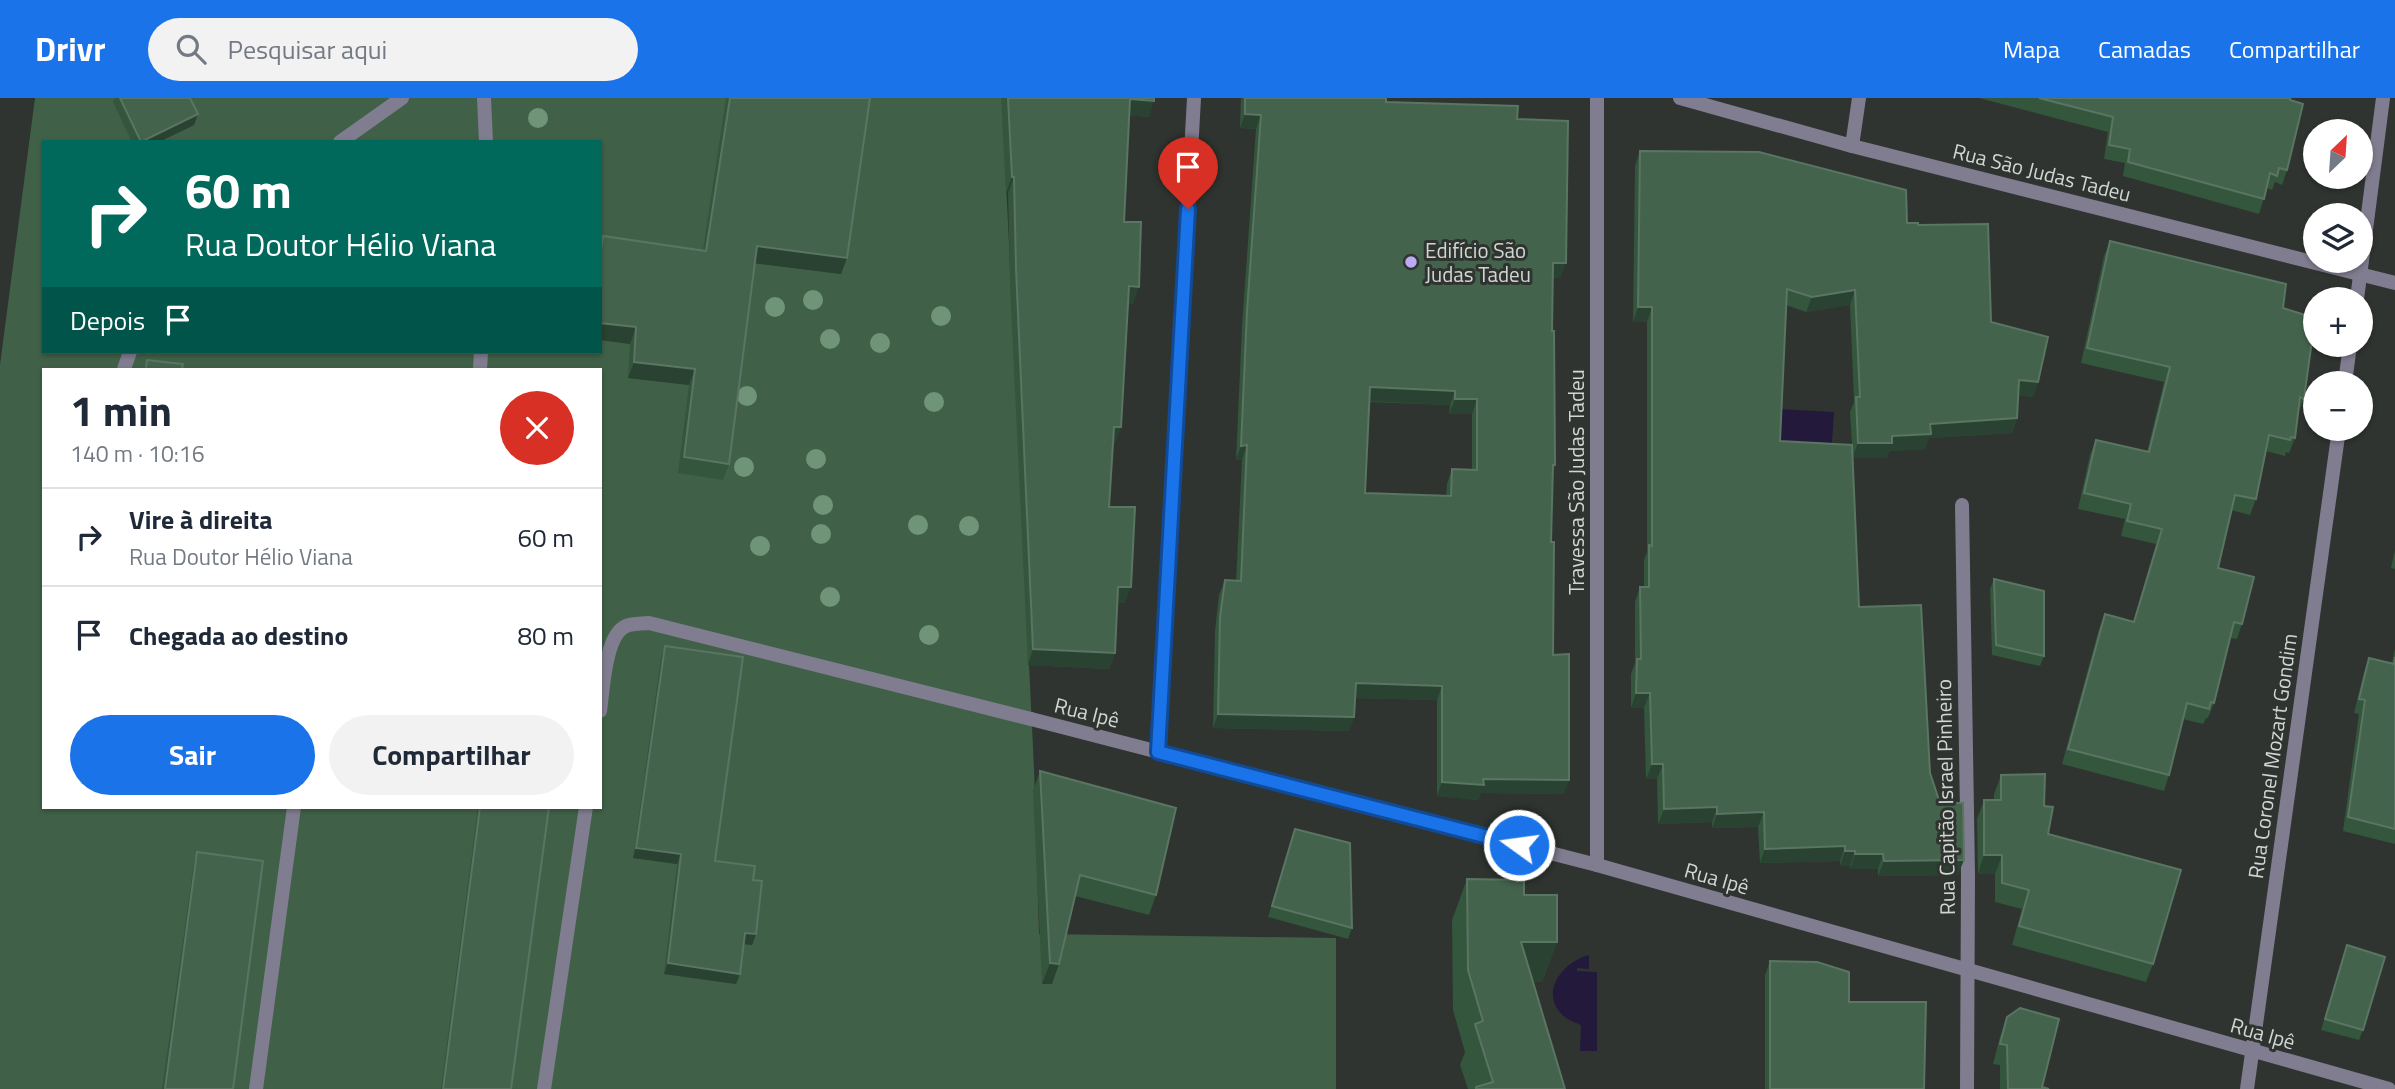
<!DOCTYPE html>
<html lang="pt">
<head>
<meta charset="utf-8">
<style>
  :root { --surface:#fff; --page:#f2f2f3; --text:#1f2937; --muted:#747a83; --line:#e0e1e3; --accent:#1a73e8 }
  body { margin:0; font-family:"Titillium Web",sans-serif; background:var(--page); color:var(--text); height:100vh; display:flex; flex-direction:column; font-size:26px; white-space:nowrap }
  * { box-sizing:border-box; margin:0 }
  p { font-size:23px; color:var(--muted) }
  .icon { flex:none; width:38px; height:38px; fill:none; stroke:currentColor; stroke-width:2; stroke-linecap:round; stroke-linejoin:round }
  .map { position:relative; flex:1; overflow:hidden }
  .panel { position:absolute; left:42px; top:270px; width:560px; height:441px; display:flex; flex-direction:column; background:var(--surface); border-radius:0px; box-shadow:0 2px 5px #0004 }
  .panel>* { flex:none }
  .hud { position:absolute; left:42px; top:42px; width:560px; height:214px; border-radius:0px; box-shadow:0 2px 5px #0004; background:#00695c; color:#fff; overflow:hidden }
  .needle { width:46px; rotate:25deg }
  .buttons { position:absolute; left:2303px; top:21px; display:grid; gap:14px }
  .buttons a { display:grid; place-items:center; width:70px; height:70px; border-radius:50%; background:var(--surface); box-shadow:0 2px 5px #0004; font-size:35px }
  .pin { position:absolute; display:grid; place-items:center; width:60px; height:60px; color:#fff; margin:-72px -30px; border-radius:50% 50% 50% 0; rotate:-45deg; box-shadow:0 0 7px #0007 }
  .pin .icon { rotate:45deg }
  .me { position:absolute; width:77px; margin:-38px; rotate:284deg; stroke-linejoin:round; filter:drop-shadow(0 0 5px #0008) }
  .turn { display:flex; align-items:center; gap:24px; height:147px; padding:0 28px; font-size:32px }
  .turn .icon { width:91px; height:91px; stroke-width:2.5 }
  .turn b { display:block; font-size:49px; line-height:60px }
  .then { display:flex; align-items:center; height:66px; padding:0 28px; background:#0003; gap:14px; font-size:26px }
  .round { display:grid; place-items:center; flex:none; width:74px; height:74px; border-radius:37px; background:var(--page) }
  .overview { display:flex; align-items:center; justify-content:space-between; height:119px; padding:0 28px }
  h1 { font-size:42px; font-weight:700; line-height:52px }
  .button { display:flex; gap:14px; margin-top:auto; padding:14px 28px }
  .button a { flex:1; height:80px; border-radius:42px; background:var(--accent); color:#fff; font-size:28px; font-weight:700; line-height:80px; text-align:center }
  .button a+a { background:var(--page); color:var(--text) }
  ul { padding:0; list-style:none }
  li { display:flex; align-items:center; gap:21px; height:98px; padding:0 28px; border-top:2px solid var(--line) }
  li div { flex:1 }
  li b { display:block; font-size:26px }
  li em { font-style:normal }
  header { display:flex; align-items:center; gap:42px; box-sizing:border-box; height:98px; padding:0 35px; background:var(--accent); color:#fff }
  header strong { font-size:33px }
  nav { display:flex; gap:38px; margin-inline-start:auto; font-size:24px }
  .search { width:490px; height:63px; background:var(--page); display:flex; align-items:center; gap:18px; box-sizing:border-box; padding:0 24px; border-radius:38px; color:var(--muted); font-size:26px }
  .map>svg:first-child { display:block }
</style>
</head>
<body>
<header>
<strong>Drivr</strong>
<div class="search"><svg class="icon" aria-label="search" viewBox="0 0 24 24"><circle cx="10" cy="10" r="6"/><path d="M15 15l6 6"/></svg>Pesquisar aqui</div>
<nav><a>Mapa</a><a>Camadas</a><a>Compartilhar</a></nav>
</header>
<div class="map">
<svg width="2395" height="991" viewBox="0 0 2395 991">
  <rect width="100%" height="100%" fill="#2f3430"/>
  <path fill="#406148" fill-rule="evenodd" d="M35,0H1002L1034,671L1039,836L1336,840V991H0V267ZM44,44H600V254H44ZM44,271H600V709H44Z"/>
  <g fill="#23193b">
    <polygon points="1780,311 1834,314 1832,345 1778,343"/>
    <path d="M1589,857V871L1577,870V873L1597,874V953H1580L1581,927C1577,925 1570,923 1566,920C1537,898 1561,864 1589,857Z"/>
  </g>
  <g fill="none" stroke-linecap="round" stroke-linejoin="round">
    <g stroke="#817d90" stroke-width="14">
      <polyline points="484,0 486,44"/>
      <polyline points="340,44 402,0"/>
      <polyline points="124,271 130,254"/>
      <polyline points="480,271 481,254"/>
      <path d="M600,613C603,592 605,537 626,528C633,525 642,526 649,525L1031,621"/>
      <polyline points="256,991 294,709"/>
      <polyline points="544,991 586,709"/>
    </g>
    <g stroke="#817d90" stroke-width="14">
      <polyline points="1680,0 1852,48 2395,185"/>
      <polyline points="1852,48 1859,0"/>
      <polyline points="2357,201 2383,0"/>
      <polyline points="2345,285 2350,247"/>
      <polyline points="1962,407 1968,776 1967,991"/>
      <polyline points="1031,621 1597,767 2389,991"/>
      <polyline points="1158,654 1194,0"/>
      <polyline points="1597,767 1597,0"/>
      <polyline points="2247,991 2339,331"/>
    </g>
  </g>
  <g fill="#6f9478">
    <circle cx="538" cy="20" r="10"/>
    <circle cx="813" cy="202" r="10"/>
    <circle cx="775" cy="209" r="10"/>
    <circle cx="941" cy="218" r="10"/>
    <circle cx="830" cy="241" r="10"/>
    <circle cx="880" cy="245" r="10"/>
    <circle cx="747" cy="298" r="10"/>
    <circle cx="934" cy="304" r="10"/>
    <circle cx="816" cy="361" r="10"/>
    <circle cx="744" cy="369" r="10"/>
    <circle cx="823" cy="407" r="10"/>
    <circle cx="918" cy="427" r="10"/>
    <circle cx="969" cy="428" r="10"/>
    <circle cx="821" cy="436" r="10"/>
    <circle cx="760" cy="448" r="10"/>
    <circle cx="830" cy="499" r="10"/>
    <circle cx="929" cy="537" r="10"/>
  </g>
  <g fill="#33563c" fill-rule="evenodd">
    <polygon points="115,0 120,0 198,16 194,27 159,44 132,44 113,4"/>
    <polygon points="726,0 870,0 847,160 841,176 755,165 729,366 723,382 678,375 689,287 628,280 630,246 600,242 600,146 603,138 703,152"/>
    <polygon points="1001,0 1154,0 1149,19 1129,17 1124,124 1133,206 1128,205 1121,329 1115,345 1113,345 1109,409 1125,505 1117,505 1115,555 1109,571 1028,567 1010,187 1008,95 1006,95"/>
    <path d="M1241,0H1386V4L1517,21L1566,165L1560,179L1553,180L1552,233L1555,367L1553,373L1551,444L1553,557L1564,696L1481,695L1478,702L1437,698V602L1355,600L1354,619L1349,633L1213,630L1215,533L1219,497L1225,482L1236,483L1242,362H1236L1242,228L1256,31L1240,30ZM1369,304L1450,307L1449,316H1472V372L1452,371L1447,386L1446,398L1365,395Z"/>
    <polygon points="1979,0 2290,0 2287,72 2282,87 2275,84 2272,92 2267,90 2259,116 2123,78 2125,65 2104,61 2108,34"/>
    <path d="M1640,53L1907,125L1918,127L2038,284L2033,299L2018,297L2017,320L2012,335L1929,340L1925,351L1889,353L1887,360H1852L1859,509L1930,675L1958,777L1878,778V771H1850V768H1840V763L1760,765L1758,729L1712,730V724L1658,726L1657,681H1646L1644,610H1631V576L1635,565V504L1640,489H1644V462L1647,454V224H1633L1635,68ZM1786,207L1806,214L1850,207L1854,304L1850,314L1852,347L1780,343Z"/>
    <polygon points="2110,143 2283,210 2304,301 2298,316 2295,340 2289,355 2286,354 2285,358 2266,353 2256,401 2250,417 2231,412 2218,470 2242,526 2237,541 2230,540 2214,605 2208,620 2206,620 2203,626 2183,621 2169,677 2164,693 2062,666 2099,531 2105,516 2133,524 2156,446 2121,438 2125,421 2078,411 2090,357 2096,342 2147,354 2164,284 2081,265 2104,158"/>
    <polygon points="2395,452 2395,471 2391,470"/>
    <polygon points="1994,481 2044,558 2040,568 1992,557 1990,491"/>
    <polygon points="665,548 715,763 756,836 752,847 744,846 740,876 736,886 664,876 677,766 633,760 661,559"/>
    <polygon points="2395,550 2395,746 2343,733 2359,616 2354,615 2364,574 2369,560 2392,565"/>
    <polygon points="1040,673 1156,797 1149,817 1075,798 1052,886 1042,886 1033,693"/>
    <polygon points="2001,677 2044,708 2048,736 2153,866 2146,884 2012,847 2022,811 1995,804 1995,776 1978,776 1977,721 1984,702 1994,702 1994,696"/>
    <polygon points="478,709 549,709 511,991 441,991"/>
    <polygon points="1295,731 1352,830 1348,841 1268,819"/>
    <polygon points="197,754 233,991 162,991 194,764"/>
    <polygon points="1467,781 1524,797 1557,844 1542,884 1533,884 1565,991 1468,991 1460,967 1465,954 1453,912 1452,822"/>
    <polygon points="2347,847 2363,932 2359,942 2321,932"/>
    <polygon points="1770,863 1849,904 1924,991 1765,991 1765,877"/>
    <polygon points="2007,919 2042,989 2049,991 2000,991 2000,967 1993,966 2000,939"/>
  </g>
  <g fill="#2a4231">
    <polygon points="1130,1 1154,3 1149,19 1124,17"/>
    <polygon points="198,16 194,27 159,44 141,44"/>
    <polygon points="1245,16 1261,17 1256,31 1240,30"/>
    <polygon points="1012,79 1014,79 1008,95 1006,95"/>
    <polygon points="757,148 847,160 841,176 751,165"/>
    <polygon points="1553,165 1566,165 1560,179 1548,180"/>
    <polygon points="1129,188 1139,189 1133,206 1123,204"/>
    <polygon points="1855,192 1850,207 1806,214 1812,199"/>
    <polygon points="1638,209 1652,209 1647,224 1633,224"/>
    <polygon points="600,225 636,229 630,246 600,242"/>
    <polygon points="634,264 695,271 689,287 628,280"/>
    <polygon points="2019,282 2038,284 2033,299 2013,297"/>
    <polygon points="1370,289 1455,293 1450,307 1364,303"/>
    <polygon points="1455,301 1477,301 1472,316 1449,316"/>
    <polygon points="2017,320 2012,335 1929,340 1925,351 1889,353 1887,360 1852,360 1858,345 1892,338 1930,326"/>
    <polygon points="1114,329 1121,329 1115,345 1108,345"/>
    <polygon points="1247,347 1242,362 1236,362 1241,348"/>
    <polygon points="1118,489 1131,489 1125,505 1112,505"/>
    <polygon points="1033,551 1115,555 1109,571 1028,567"/>
    <polygon points="1356,585 1442,588 1437,602 1350,600"/>
    <polygon points="1636,595 1650,595 1644,610 1631,610"/>
    <polygon points="1218,616 1354,619 1349,633 1213,630"/>
    <polygon points="1652,666 1663,666 1657,681 1646,681"/>
    <polygon points="1483,681 1569,682 1564,696 1481,695 1478,702 1437,698 1442,684"/>
    <polygon points="1717,709 1712,724 1658,726 1664,711"/>
    <polygon points="1764,714 1758,729 1712,730 1717,716"/>
    <polygon points="1845,748 1840,763 1760,765 1765,751"/>
    <polygon points="636,750 681,756 677,766 633,760"/>
    <polygon points="1845,753 1855,753 1850,768 1840,768"/>
    <polygon points="1855,756 1883,756 1878,771 1850,771"/>
    <polygon points="1984,757 2002,757 1995,776 1978,776"/>
    <polygon points="1964,762 1958,777 1878,778 1884,763"/>
    <polygon points="745,835 756,836 752,847 741,846"/>
    <polygon points="1521,844 1557,844 1542,884 1506,884"/>
    <polygon points="668,865 740,876 736,886 664,876"/>
    <polygon points="1050,865 1059,866 1052,886 1042,886"/>
  </g>
  <g fill="#44634d" stroke="#5a7562" stroke-width="2" fill-rule="evenodd">
    <polygon points="120,0 190,0 198,16 141,44"/>
    <polygon points="730,0 870,0 847,160 757,148 729,366 684,359 695,271 634,264 636,229 600,225 600,159 603,138 706,153"/>
    <polygon points="1008,0 1154,0 1154,3 1130,1 1124,124 1141,124 1139,189 1129,188 1121,329 1114,329 1109,409 1135,409 1131,489 1118,489 1115,555 1033,551 1016,171 1014,79 1012,79"/>
    <path d="M1245,0H1386V4L1518,8L1517,21L1568,23L1566,165H1553L1552,233H1554L1555,367H1553L1551,444H1554L1553,557L1569,556V682L1483,681L1484,687L1442,684V588L1356,585L1354,619L1218,616L1220,519L1225,482L1241,483L1244,414L1247,347L1241,348L1247,213L1261,17L1245,16ZM1370,289L1455,293V301H1477V372L1452,371L1451,398L1365,395Z"/>
    <polygon points="2039,0 2290,0 2290,2 2303,6 2287,72 2279,70 2277,78 2270,75 2264,101 2128,64 2130,51 2109,47 2113,19"/>
    <polygon points="1640,53 1759,54 1906,92 1907,125 1918,125 1918,127 1988,126 1991,224 2048,239 2038,284 2019,282 2017,320 1930,326 1931,336 1892,338 1892,345 1858,345 1856,299 1860,299 1855,192 1812,199 1787,191 1780,343 1852,347 1859,509 1921,507 1930,675 1940,705 1963,705 1964,762 1884,763 1883,756 1855,756 1855,753 1845,753 1845,748 1765,751 1764,714 1717,716 1717,709 1664,711 1663,666 1652,666 1650,595 1636,595 1637,561 1641,561 1640,489 1649,489 1649,447 1652,448 1652,209 1638,209"/>
    <polygon points="2110,143 2286,186 2283,210 2315,220 2304,301 2300,299 2295,340 2291,339 2290,342 2269,337 2256,401 2235,397 2218,470 2254,479 2242,526 2234,524 2214,605 2211,604 2209,611 2187,605 2169,677 2068,651 2105,516 2134,524 2162,431 2127,423 2131,406 2084,395 2096,342 2149,354 2170,269 2087,250"/>
    <polygon points="147,262 183,266 182,271 146,271"/>
    <polygon points="1994,481 2044,493 2044,558 1996,547"/>
    <polygon points="665,548 743,559 715,763 755,768 753,782 762,783 756,836 745,835 740,876 668,865 681,756 636,750"/>
    <polygon points="2395,559 2395,731 2348,719 2365,602 2359,601 2369,560 2394,566"/>
    <polygon points="1040,673 1176,710 1156,797 1080,777 1059,866 1050,865"/>
    <polygon points="2045,676 2044,708 2053,709 2048,736 2181,772 2153,866 2019,828 2029,792 2002,785 2002,757 1984,757 1984,702 2001,702 2001,677"/>
    <polygon points="480,709 549,709 511,991 443,991"/>
    <polygon points="1295,731 1350,745 1352,830 1272,808"/>
    <polygon points="197,754 263,763 233,991 165,991"/>
    <polygon points="1467,781 1524,782 1524,797 1557,797 1557,844 1521,844 1565,991 1476,991 1476,989 1493,984 1475,926 1483,923 1468,872"/>
    <polygon points="2347,847 2385,859 2363,932 2325,921"/>
    <polygon points="1770,863 1817,864 1849,874 1849,904 1926,904 1924,991 1770,991"/>
    <polygon points="2020,910 2059,921 2042,989 2049,991 2008,991 2007,947 2000,946 2007,919"/>
  </g>
  <g fill="none" stroke-linecap="round" stroke-linejoin="round">
    <defs>
      <polyline id="route" points="1188,111 1158,654 1519,747"/>
    </defs>
    <use href="#route" stroke="#114b97" stroke-width="18"/>
    <use href="#route" stroke="#1a73e8" stroke-width="12"/>
  </g>
  <circle fill="#bbaaf6" stroke="#2f3430" stroke-width="2.5" cx="1411" cy="164" r="7"/>
  <g text-anchor="middle" dominant-baseline="central" stroke-width="6" stroke-linejoin="round" paint-order="stroke">
    <g font-size="21" fill="#d2d6d3" stroke="#2f3430">
      <text transform="translate(2042 74) rotate(14)">Rua São Judas Tadeu</text>
      <text transform="translate(1576 384) rotate(-90)">Travessa São Judas Tadeu</text>
      <text transform="translate(1087 614) rotate(14)">Rua Ipê</text>
      <text transform="translate(2272 658) rotate(-82)">Rua Coronel Mozart Gondim</text>
      <text transform="translate(1945 699) rotate(-91)">Rua Capitão Israel Pinheiro</text>
      <text transform="translate(1717 780) rotate(16)">Rua Ipê</text>
      <text transform="translate(2263 935) rotate(16)">Rua Ipê</text>
    </g>
    <g font-size="21" fill="#d2d6d3" stroke="#2f3430" text-anchor="start">
      <text x="1425" y="152">Edifício São<tspan x="1425" dy="24">Judas Tadeu</tspan></text>
    </g>
  </g>
</svg>
<div class="buttons">
<a><svg class="needle" viewBox="-14 -14 28 28"><path d="M0-13l5 13h-10z" fill="#e53935"/><path d="M0 13l5-13h-10z" fill="#747a83"/></svg></a>
<a><svg class="icon" aria-label="layers" viewBox="0 0 24 24"><path d="M12 4l9 5-9 5-9-5zM3 14l9 5 9-5"/></svg></a>
<a>+</a>
<a>−</a>
</div>
<div class="pin" style="left:1188px;top:111px;background:#d93025"><svg class="icon" aria-label="arrive" viewBox="0 0 24 24"><path d="M6 21V4h12l-3 4 3 4H6"/></svg></div>
<svg class="me" style="left:1519px;top:747px" viewBox="-20 -20 40 40"><circle r="17" fill="#1a73e8" stroke="#fff" stroke-width="3"/><path d="M0-11L8 9 0 5-8 9z" fill="#fff"/></svg>
<div class="hud">
<div class="turn"><svg class="icon" aria-label="right" viewBox="0 0 24 24"><path d="M7 20v-9h11M14 6l5 5-5 5"/></svg><div><b>60 m</b>Rua Doutor Hélio Viana</div></div>
<div class="then">Depois<svg class="icon" aria-label="arrive" viewBox="0 0 24 24"><path d="M6 21V4h12l-3 4 3 4H6"/></svg></div>
</div>
<section class="panel">
<div class="overview"><div><h1>1 min</h1><p>140 m · 10:16</p></div><a class="round" style="background:#d93025;color:#fff"><svg class="icon" aria-label="close" viewBox="0 0 24 24"><path d="M6 6l12 12M18 6L6 18"/></svg></a></div>
<ul>
<li><svg class="icon" aria-label="right" viewBox="0 0 24 24"><path d="M7 20v-9h11M14 6l5 5-5 5"/></svg><div><b>Vire à direita</b><p>Rua Doutor Hélio Viana</p></div><em>60 m</em></li>
<li><svg class="icon" aria-label="arrive" viewBox="0 0 24 24"><path d="M6 21V4h12l-3 4 3 4H6"/></svg><div><b>Chegada ao destino</b></div><em>80 m</em></li>
</ul>
<div class="button"><a>Sair</a><a>Compartilhar</a></div>
</section>
</div>
</body>
</html>
